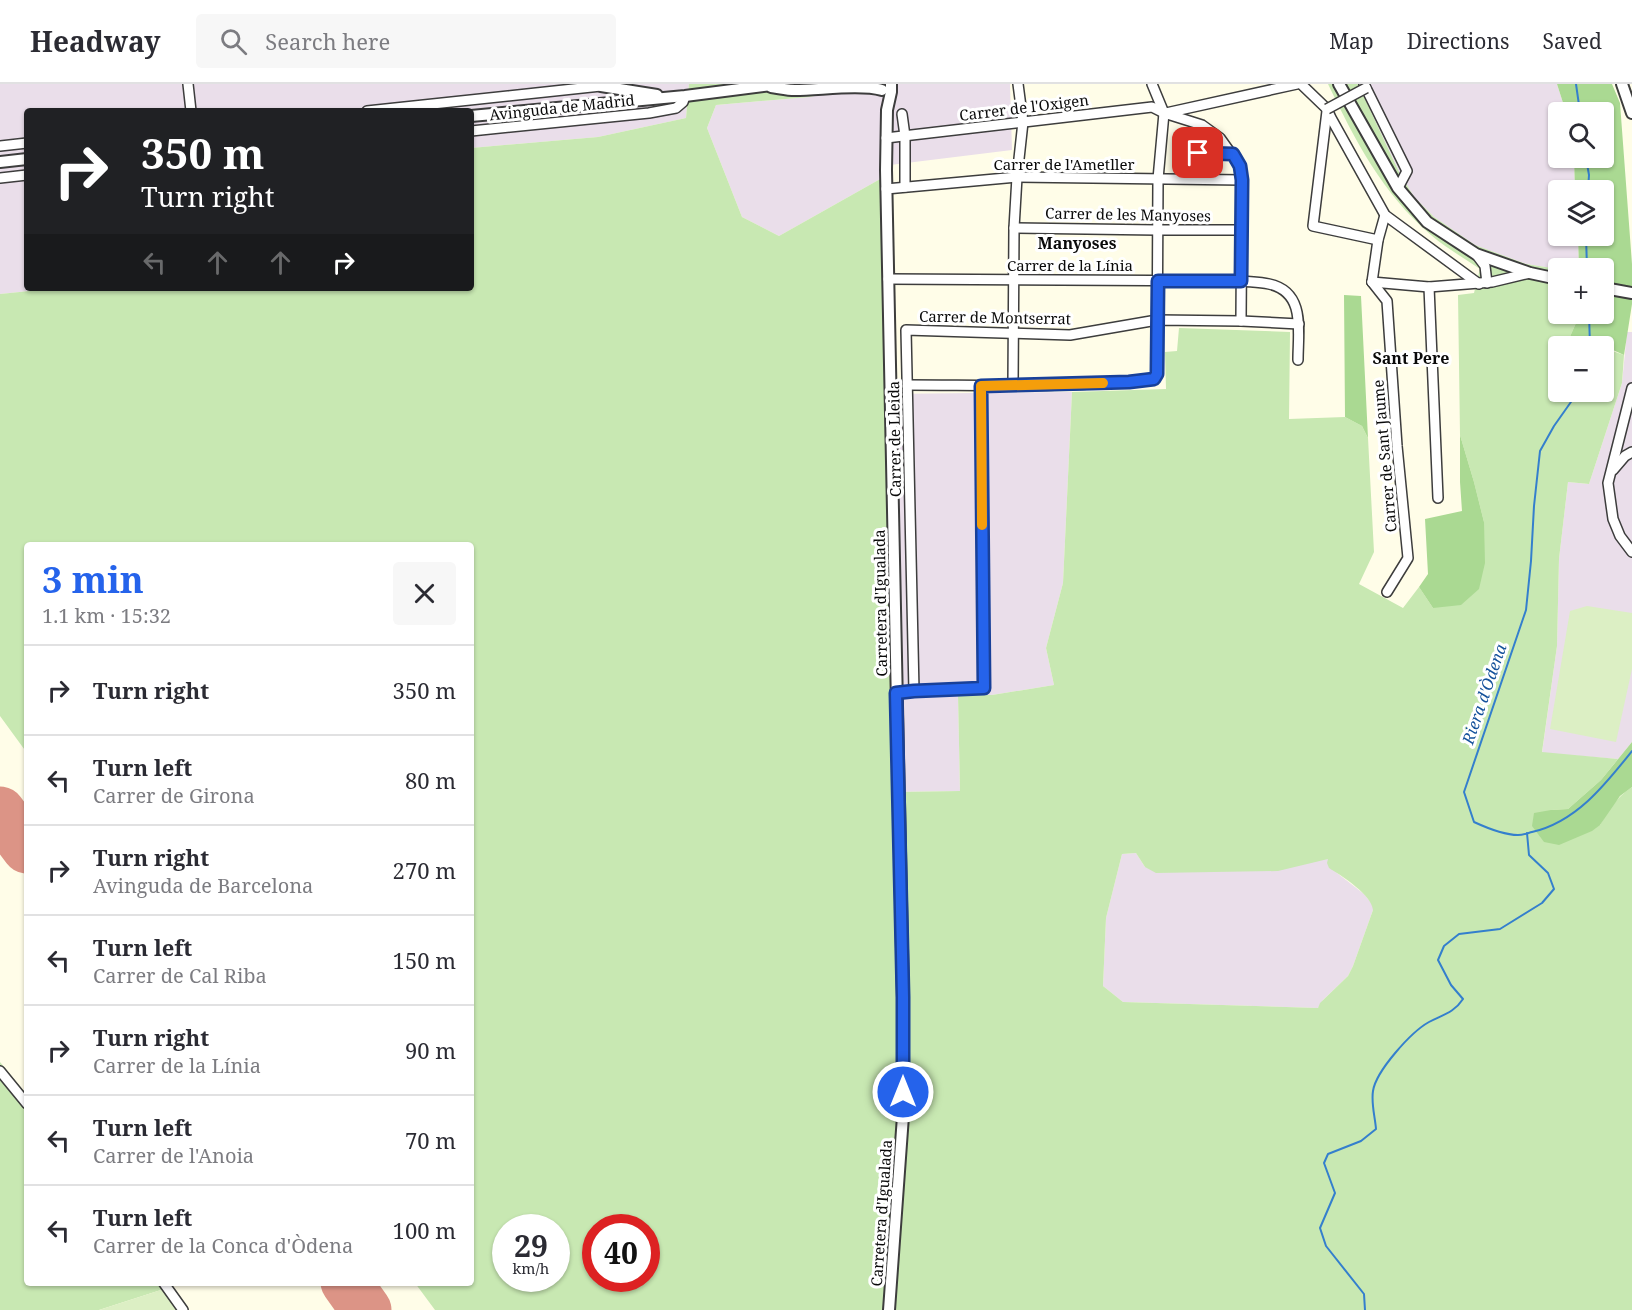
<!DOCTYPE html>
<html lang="en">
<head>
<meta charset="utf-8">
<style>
  :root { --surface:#fff; --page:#f7f7f7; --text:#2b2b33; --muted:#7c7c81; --line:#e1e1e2; --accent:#2563eb }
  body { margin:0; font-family:"Noto Serif",serif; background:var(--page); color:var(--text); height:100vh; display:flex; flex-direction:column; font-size:22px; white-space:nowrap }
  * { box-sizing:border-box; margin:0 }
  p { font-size:20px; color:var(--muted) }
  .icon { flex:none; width:33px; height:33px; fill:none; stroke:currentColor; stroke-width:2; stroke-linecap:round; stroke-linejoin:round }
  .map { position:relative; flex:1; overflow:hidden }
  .side { position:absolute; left:24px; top:458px; width:450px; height:744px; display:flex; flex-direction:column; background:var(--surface); border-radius:6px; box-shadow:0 2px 4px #0004 }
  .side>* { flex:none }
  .guide { position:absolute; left:24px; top:24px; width:450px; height:183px; border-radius:6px; box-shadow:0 2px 4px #0004; background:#202124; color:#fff; overflow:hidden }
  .controls { position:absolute; left:1548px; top:18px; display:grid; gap:12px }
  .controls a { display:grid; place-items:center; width:66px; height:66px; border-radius:6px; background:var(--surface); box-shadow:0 2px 4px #0004; font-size:30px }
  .speed { position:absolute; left:492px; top:1130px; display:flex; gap:12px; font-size:30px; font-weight:700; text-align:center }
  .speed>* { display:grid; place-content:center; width:78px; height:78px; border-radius:50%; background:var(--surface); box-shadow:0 2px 4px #0004; line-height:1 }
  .speed small { font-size:15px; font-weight:400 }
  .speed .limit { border:9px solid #d22; background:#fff; color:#111 }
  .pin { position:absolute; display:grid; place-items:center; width:51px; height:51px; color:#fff; margin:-26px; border-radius:12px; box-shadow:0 3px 9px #0006 }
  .me { position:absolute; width:66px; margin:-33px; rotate:0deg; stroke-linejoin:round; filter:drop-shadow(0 0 4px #0008) }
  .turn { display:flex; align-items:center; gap:21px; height:126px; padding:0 18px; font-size:27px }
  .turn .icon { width:78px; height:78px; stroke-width:2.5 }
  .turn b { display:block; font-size:42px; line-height:51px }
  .lanes { display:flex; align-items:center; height:57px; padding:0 18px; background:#0003; justify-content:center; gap:30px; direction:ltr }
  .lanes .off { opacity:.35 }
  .round { display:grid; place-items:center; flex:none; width:63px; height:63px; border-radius:6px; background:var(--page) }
  .summary { display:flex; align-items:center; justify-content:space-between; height:102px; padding:0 18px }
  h1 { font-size:36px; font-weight:700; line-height:45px; color:var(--accent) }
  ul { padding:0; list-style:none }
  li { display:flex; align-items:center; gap:18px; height:90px; padding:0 18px; border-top:2px solid var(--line) }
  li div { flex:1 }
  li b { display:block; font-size:22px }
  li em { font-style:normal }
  header { display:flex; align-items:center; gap:36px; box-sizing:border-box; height:84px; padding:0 30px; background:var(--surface); border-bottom:2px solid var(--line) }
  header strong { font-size:28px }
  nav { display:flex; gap:33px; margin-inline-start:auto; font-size:21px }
  .search { width:420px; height:54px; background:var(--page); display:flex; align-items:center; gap:15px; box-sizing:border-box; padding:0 21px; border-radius:6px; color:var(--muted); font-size:22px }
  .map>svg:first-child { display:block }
</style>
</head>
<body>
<header>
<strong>Headway</strong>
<div class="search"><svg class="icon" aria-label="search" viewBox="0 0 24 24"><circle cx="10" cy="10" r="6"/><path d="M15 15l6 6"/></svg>Search here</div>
<nav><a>Map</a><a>Directions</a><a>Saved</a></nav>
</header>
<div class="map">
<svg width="1632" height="1226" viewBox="0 0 1632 1226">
  <rect width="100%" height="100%" fill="#fffde8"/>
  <g fill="#eadeea">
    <polygon points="0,0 689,0 686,34 598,53 471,64 471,27 27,27 27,204 59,204 0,210"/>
    <polygon points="879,0 1010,0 1012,66 890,81 882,94 779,152 742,133 707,44 716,21 809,13"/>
    <polygon points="1358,0 1557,0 1566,28 1558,28 1558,74 1574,74 1575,106 1558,106 1558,152 1578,152 1579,184 1558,185 1526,180 1474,161 1434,133 1414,113 1399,88"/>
    <polygon points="1627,248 1632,248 1632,658 1618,675 1542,669 1557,562 1559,475 1568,398 1589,400 1622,299"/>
    <polygon points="1072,308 1063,499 1046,564 1054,601 992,611 958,611 960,707 894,708 885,310"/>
    <polygon points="1136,769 1145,783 1328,775 1337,789 1364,810 1373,821 1373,826 1353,882 1348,892 1323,916 1318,924 1123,918 1103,902 1106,834 1122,770"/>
  </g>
  <g fill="#c8e8b2" fill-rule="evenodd">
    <path d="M689,0H879L809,13L716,21L707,44L742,133L779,152L882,94L881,156L895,708L960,707L958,611H992L1054,601L1046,564L1063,499L1072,308L1166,305L1165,268L1177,267L1179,244L1290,248L1289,335L1345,333L1362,342L1368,354L1374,468L1359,500L1403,524L1419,503L1433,524L1484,438L1474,398L1460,351L1458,211L1474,209L1480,185C1464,174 1446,164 1431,151C1382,109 1356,58 1328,0H1358L1399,88L1414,113L1434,133L1475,161L1526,180L1558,185V230H1580L1568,257L1574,262H1558V308H1604V264L1624,271L1622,299L1589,400L1568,398L1559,475L1557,562L1542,668L1618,675L1601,696L1568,725L1551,726L1600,741C1610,724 1616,714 1632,703V1226H435L415,1199L471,1198V460H27V669L0,632V210L59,204H471V64L598,53L686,34ZM1136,769L1145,783L1156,789L1278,787L1328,775L1327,779L1329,784C1342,792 1372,811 1373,826L1353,882L1348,892L1320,919L1318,924L1123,918L1103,902L1106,834L1122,770ZM506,1143H556V1194H506ZM596,1143H646V1194H596Z"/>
    <polygon points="0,978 27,1011 27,1198 168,1199 188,1226 180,1226 164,1205 99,1226 0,1226"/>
  </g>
  <g fill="#aad992">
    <polygon points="1557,0 1612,0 1620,19 1632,180 1632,220 1624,271 1604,262 1574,262 1568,257 1580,230 1604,230 1604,184 1579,184 1578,152 1604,152 1604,106 1575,106 1574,74 1604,74 1604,28 1566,28"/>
    <polygon points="1344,211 1361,212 1368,354 1362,342 1345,333"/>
    <polygon points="1460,351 1474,398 1484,438 1485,479 1479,505 1461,521 1433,524 1419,503 1428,490 1425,435 1462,427 1460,398"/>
    <polygon points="1632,658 1632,703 1620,712 1600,741 1592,747 1559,761 1544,758 1532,742 1534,729 1551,726 1568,725 1601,696"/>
  </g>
  <g fill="#dcefc4">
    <polygon points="1587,522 1632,529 1632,585 1616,658 1550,645 1570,527"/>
    <polygon points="164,1205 179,1226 99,1226"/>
  </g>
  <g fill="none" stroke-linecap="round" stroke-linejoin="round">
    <g stroke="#347fcd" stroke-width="2">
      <polyline points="1576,0 1580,28"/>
      <polyline points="1586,74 1589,91 1588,106"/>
      <polyline points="1586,152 1587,184"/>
      <polyline points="1589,230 1590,262"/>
      <path d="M1578,308L1554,342L1540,367L1534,422L1531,477L1526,526L1464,708L1474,738C1487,744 1503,751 1518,751C1523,751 1528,749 1532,748C1576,738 1605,701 1632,667"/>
      <path d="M1365,1226L1364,1210L1326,1162L1320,1144L1335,1109L1324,1079L1328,1070L1361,1057L1376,1045C1375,1033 1371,1019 1373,1007C1376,987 1411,948 1429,938C1442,931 1454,929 1463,915L1451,901L1438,876L1444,862L1459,850L1500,845L1542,819L1554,805L1548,789L1529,771L1527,749"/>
    </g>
    <g stroke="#dc9486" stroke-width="51">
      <polyline points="0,728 27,764"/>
      <polyline points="346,1198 366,1226"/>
    </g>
    <defs>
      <g id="minor">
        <polyline points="188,0 191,27"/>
        <polyline points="1301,0 1327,25 1331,34 1385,131 1479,200"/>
        <polyline points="1364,0 1407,87 1398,104"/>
        <polyline points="367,27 601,2 606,0"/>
        <polyline points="1327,27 1313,142 1378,156"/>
        <polyline points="1166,29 1297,0"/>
        <polyline points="902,30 905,52 905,103"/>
        <polyline points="471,47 649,29 676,24 683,18 685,12"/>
        <polyline points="886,54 1152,23 1164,29 1202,41 1220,54 1240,82 1242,96 1241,237"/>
        <polyline points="0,62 27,59"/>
        <polyline points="1180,69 1233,71"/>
        <polyline points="0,94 27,91"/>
        <polyline points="886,105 1017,93 1242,96"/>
        <polyline points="1014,144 1157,146 1241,146"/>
        <polyline points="1476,170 1485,182 1487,199"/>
        <path d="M888,195L1241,197C1250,198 1260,198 1269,200C1306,208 1298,247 1298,276"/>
        <polyline points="1372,198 1387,217 1397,362 1408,474 1387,508"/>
        <polyline points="1372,198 1429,203 1492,198 1530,189"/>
        <polyline points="1372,198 1378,156 1385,131"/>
        <polyline points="1429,203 1438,414"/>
        <path d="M908,301C989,301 1072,304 1153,295L1157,290L1158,95L1164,29L1152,0"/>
        <polyline points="1013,302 1014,144 1017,93 1023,38 1018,0"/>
        <polyline points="1632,304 1608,399 1613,435 1620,452 1632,468"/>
        <polyline points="1613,386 1625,372 1632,368"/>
        <polyline points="914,607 906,246 1070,251 1157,236 1241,237 1299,240"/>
        <polyline points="896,609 914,607 984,604 981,301"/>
        <polyline points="0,987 27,1020"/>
        <polyline points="163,1198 183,1226"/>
      </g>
      <g id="tertiary">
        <polyline points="1339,0 1398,104 1427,138 1476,170 1530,189 1558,195"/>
        <polyline points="1622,0 1632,29"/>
        <polyline points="601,2 657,11"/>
        <path d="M771,3C779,4 787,6 795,6C820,6 860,0 882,6"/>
        <polyline points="471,32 685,12 779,0"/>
        <polyline points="0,78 27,75"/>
        <polyline points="1604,204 1632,209"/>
        <polyline points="889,1226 903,1032 903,913 886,86 887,26 891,8 891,0"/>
      </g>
    </defs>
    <use href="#minor" stroke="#3d3d3d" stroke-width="12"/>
    <use href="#tertiary" stroke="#3d3d3d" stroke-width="14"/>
    <use href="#minor" stroke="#fff" stroke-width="9"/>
    <use href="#tertiary" stroke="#fff" stroke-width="10"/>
    <defs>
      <polyline id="minor-bridge" points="1327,25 1366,4"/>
    </defs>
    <use href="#minor-bridge" stroke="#3d3d3d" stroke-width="12" stroke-linecap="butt"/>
    <use href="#minor-bridge" stroke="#fff" stroke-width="9"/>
  </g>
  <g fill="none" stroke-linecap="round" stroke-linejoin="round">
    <defs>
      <polyline id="route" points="903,1008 903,913 896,609 914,607 984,604 981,302 1129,298 1154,295 1157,290 1158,197 1241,197 1242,96 1240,82 1233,70 1198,69"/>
    </defs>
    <use href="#route" stroke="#184099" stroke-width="15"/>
    <use href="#route" stroke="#2563eb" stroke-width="10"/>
    <polyline stroke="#f59e0b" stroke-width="10" points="982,441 981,302 1103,299"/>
  </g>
  <g text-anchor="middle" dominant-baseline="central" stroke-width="6" stroke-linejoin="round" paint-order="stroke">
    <g font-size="15" fill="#0a0a0a" stroke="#fff">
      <text transform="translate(562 23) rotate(-6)">Avinguda de Madrid</text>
      <text transform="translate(1024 23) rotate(-7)">Carrer de l'Oxigen</text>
      <text x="1064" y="80">Carrer de l'Ametller</text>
      <text transform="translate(1128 130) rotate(1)">Carrer de les Manyoses</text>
      <text x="1070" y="181">Carrer de la Línia</text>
      <text transform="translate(995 233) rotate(1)">Carrer de Montserrat</text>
      <text transform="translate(894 355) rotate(-91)">Carrer de Lleida</text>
      <text transform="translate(1384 372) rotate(-95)">Carrer de Sant Jaume</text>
      <text transform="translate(880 519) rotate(-91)">Carretera d'Igualada</text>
      <text transform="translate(881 1129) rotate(-86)">Carretera d'Igualada</text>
    </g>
    <g font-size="16" font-weight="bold" fill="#0a0a0a" stroke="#fff">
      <text x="1077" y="159">Manyoses</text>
      <text x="1411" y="274">Sant Pere</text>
    </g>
    <g font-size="16" font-style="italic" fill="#15529b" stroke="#fff">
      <text transform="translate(1484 610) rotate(-71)">Riera d'Òdena</text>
    </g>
  </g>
</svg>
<div class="controls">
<a><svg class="icon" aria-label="search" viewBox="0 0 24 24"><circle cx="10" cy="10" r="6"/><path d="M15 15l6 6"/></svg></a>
<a><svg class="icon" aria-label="layers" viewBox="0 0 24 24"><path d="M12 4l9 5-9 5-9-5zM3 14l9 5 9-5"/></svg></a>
<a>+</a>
<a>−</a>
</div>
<div class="speed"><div>29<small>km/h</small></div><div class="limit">40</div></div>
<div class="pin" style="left:1198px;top:69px;background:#d93025"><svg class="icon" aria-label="arrive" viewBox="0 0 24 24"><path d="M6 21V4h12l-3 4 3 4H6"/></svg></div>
<svg class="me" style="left:903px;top:1008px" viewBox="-20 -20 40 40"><circle r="17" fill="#2563eb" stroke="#fff" stroke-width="3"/><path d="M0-11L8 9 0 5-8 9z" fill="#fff"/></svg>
<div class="guide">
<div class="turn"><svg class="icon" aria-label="right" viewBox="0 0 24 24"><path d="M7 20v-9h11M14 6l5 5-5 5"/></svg><div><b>350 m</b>Turn right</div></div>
<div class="lanes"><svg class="icon off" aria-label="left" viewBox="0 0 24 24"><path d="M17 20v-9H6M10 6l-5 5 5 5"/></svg><svg class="icon off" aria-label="ahead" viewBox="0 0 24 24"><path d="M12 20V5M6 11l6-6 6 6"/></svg><svg class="icon off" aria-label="ahead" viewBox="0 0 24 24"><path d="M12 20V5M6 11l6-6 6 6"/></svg><svg class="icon" aria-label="right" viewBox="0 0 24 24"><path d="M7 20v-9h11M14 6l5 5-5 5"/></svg></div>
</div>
<section class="side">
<div class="summary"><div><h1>3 min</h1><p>1.1 km · 15:32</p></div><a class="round"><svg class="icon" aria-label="close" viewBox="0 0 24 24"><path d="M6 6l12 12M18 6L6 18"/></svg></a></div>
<ul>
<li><svg class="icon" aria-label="right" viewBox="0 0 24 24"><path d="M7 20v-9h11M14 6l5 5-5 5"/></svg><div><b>Turn right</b></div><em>350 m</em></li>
<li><svg class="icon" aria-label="left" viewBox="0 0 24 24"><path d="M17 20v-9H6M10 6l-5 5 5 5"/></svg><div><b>Turn left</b><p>Carrer de Girona</p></div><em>80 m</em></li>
<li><svg class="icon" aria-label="right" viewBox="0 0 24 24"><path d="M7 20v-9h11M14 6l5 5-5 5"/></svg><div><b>Turn right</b><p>Avinguda de Barcelona</p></div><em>270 m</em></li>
<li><svg class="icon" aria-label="left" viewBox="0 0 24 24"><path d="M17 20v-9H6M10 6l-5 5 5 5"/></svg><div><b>Turn left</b><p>Carrer de Cal Riba</p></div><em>150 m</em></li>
<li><svg class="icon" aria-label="right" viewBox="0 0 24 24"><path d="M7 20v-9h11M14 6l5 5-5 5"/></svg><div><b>Turn right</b><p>Carrer de la Línia</p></div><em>90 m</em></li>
<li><svg class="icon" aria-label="left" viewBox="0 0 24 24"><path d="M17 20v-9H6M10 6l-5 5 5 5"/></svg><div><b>Turn left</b><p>Carrer de l'Anoia</p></div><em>70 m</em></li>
<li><svg class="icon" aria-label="left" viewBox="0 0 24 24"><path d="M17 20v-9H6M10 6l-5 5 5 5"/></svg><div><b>Turn left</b><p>Carrer de la Conca d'Òdena</p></div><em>100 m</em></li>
</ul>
</section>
</div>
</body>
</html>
